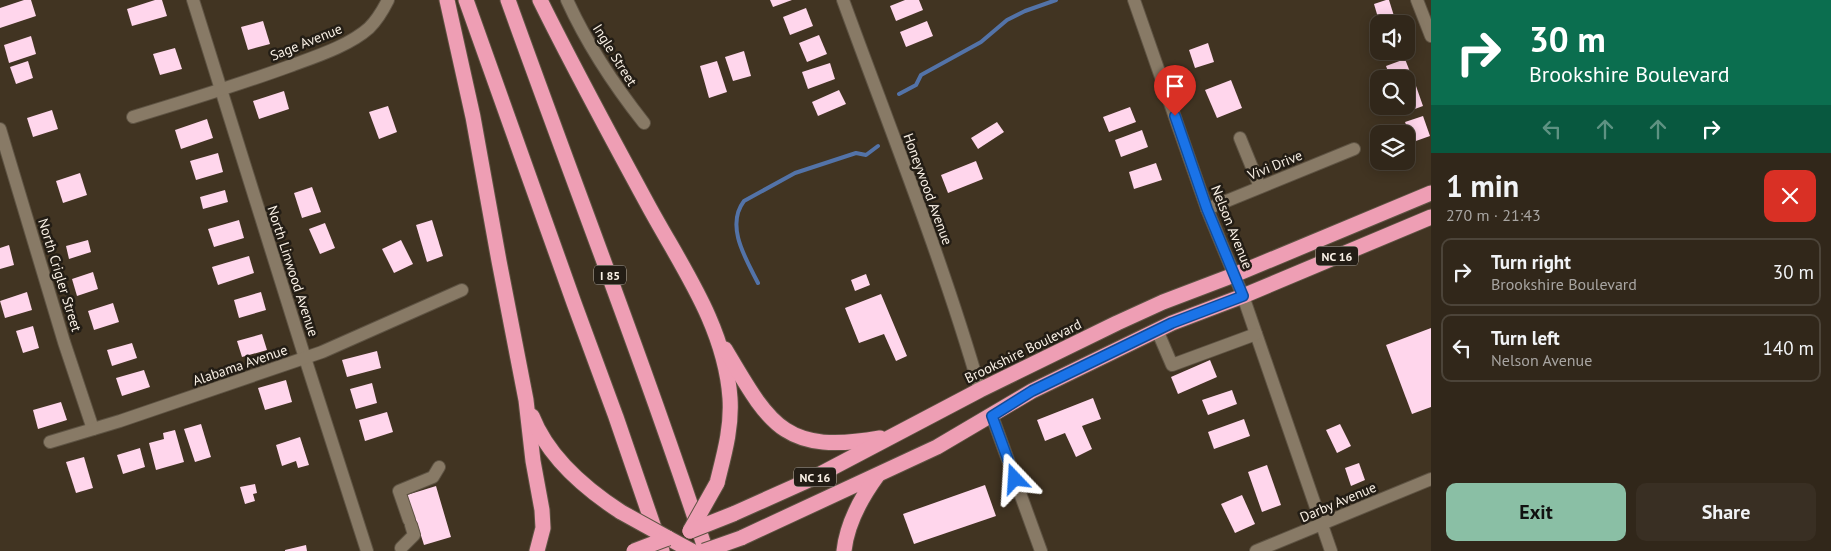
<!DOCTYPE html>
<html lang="en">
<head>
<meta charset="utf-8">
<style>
  :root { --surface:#31271a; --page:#392f23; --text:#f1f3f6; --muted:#a8a5a2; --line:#4c4439; --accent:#8abfa5 }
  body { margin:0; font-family:"PT Sans",sans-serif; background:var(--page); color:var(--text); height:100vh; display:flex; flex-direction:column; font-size:19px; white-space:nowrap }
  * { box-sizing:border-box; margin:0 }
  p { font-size:16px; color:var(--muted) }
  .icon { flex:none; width:28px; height:28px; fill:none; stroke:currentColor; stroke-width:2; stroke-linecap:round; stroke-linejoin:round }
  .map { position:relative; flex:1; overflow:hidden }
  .drawer { display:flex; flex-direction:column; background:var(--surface); width:400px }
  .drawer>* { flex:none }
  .banner { background:#0b6e4f; color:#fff; overflow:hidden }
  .controls { position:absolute; left:1370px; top:15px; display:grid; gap:10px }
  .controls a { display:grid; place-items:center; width:45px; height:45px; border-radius:10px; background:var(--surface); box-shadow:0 2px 12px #0003,0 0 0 1px var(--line); font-size:25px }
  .pin { position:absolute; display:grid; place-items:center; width:42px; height:42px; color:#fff; margin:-51px -21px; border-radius:50% 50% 50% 0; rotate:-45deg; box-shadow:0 0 5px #0007 }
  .pin .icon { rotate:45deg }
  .me { position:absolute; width:55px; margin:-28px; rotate:340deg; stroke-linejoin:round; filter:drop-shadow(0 0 4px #0008) }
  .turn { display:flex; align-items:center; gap:18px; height:105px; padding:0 15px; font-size:22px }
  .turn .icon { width:65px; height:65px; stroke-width:2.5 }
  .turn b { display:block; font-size:35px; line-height:42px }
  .lanes { display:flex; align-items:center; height:48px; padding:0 15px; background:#0003; justify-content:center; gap:25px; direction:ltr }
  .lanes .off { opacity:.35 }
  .round { display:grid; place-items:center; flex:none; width:52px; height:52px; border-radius:10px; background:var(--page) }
  .overview { display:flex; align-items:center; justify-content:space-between; height:85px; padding:0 15px }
  h1 { font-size:30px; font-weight:600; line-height:38px }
  .primary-button { display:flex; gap:10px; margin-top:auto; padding:10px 15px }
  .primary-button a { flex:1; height:58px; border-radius:10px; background:var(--accent); color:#111; font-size:20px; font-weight:600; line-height:58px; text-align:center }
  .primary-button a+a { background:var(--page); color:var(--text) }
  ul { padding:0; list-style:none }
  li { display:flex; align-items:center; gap:15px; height:68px; margin:0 10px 8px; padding:0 5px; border:2px solid var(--line); border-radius:10px }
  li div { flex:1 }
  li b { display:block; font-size:19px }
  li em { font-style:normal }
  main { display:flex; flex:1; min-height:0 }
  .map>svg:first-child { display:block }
</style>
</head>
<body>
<main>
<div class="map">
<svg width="1431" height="551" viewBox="0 0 1431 551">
  <rect width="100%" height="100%" fill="#413422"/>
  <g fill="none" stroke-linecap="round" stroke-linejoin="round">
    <g stroke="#5373a8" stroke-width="4">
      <polyline points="899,94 916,85 921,75 981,42 1007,20 1025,11 1056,0"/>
      <path d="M758,283C746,259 725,226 744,201L795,173L856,153L866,155L878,146"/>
    </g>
  </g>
  <g fill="#ffd6ec">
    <polygon points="24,0 31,0 36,16 0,28 0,8"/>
    <polygon points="155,0 162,0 167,16 132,26 127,9"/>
    <polygon points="770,0 792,0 773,7"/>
    <polygon points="905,0 919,0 923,10 896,21 890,6"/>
    <polygon points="1386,0 1389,0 1394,16 1379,21 1374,4"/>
    <polygon points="806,8 813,26 790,35 783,17"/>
    <polygon points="263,21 270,44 248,50 241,27"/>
    <polygon points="927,21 933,36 906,47 900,32"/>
    <polygon points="819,35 827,54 807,62 799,43"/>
    <polygon points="31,36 36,54 9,63 4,45"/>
    <polygon points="1208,43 1214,62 1195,68 1189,50"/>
    <polygon points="175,48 182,69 160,75 153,54"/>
    <polygon points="744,51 751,76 733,81 725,57"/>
    <polygon points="1405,59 1412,77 1406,79 1391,79 1386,66"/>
    <polygon points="28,61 33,78 16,84 10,67"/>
    <polygon points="717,61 727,92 709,98 700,66"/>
    <polygon points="830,63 835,79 808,89 802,72"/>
    <polygon points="1231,80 1242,108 1217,118 1205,90"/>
    <polygon points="1416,86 1423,106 1404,113 1401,106 1406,106 1406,89"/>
    <polygon points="839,90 846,104 818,116 812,102"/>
    <polygon points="284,91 289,109 259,119 253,101"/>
    <polygon points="388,106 397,132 379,139 369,112"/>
    <polygon points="1130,107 1136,122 1109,132 1103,117"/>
    <polygon points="52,110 58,129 33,137 27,118"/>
    <polygon points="1423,116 1430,136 1413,142 1405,122"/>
    <polygon points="207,119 213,138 181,149 175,130"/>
    <polygon points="997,122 1004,132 978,149 971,138"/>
    <polygon points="1142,130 1148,147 1121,157 1115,140"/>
    <polygon points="218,153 223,172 196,180 190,161"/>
    <polygon points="976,161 983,179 948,193 941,175"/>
    <polygon points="1156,163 1162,180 1134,189 1129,172"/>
    <polygon points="80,173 87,195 63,203 56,181"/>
    <polygon points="312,187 321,212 302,218 294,193"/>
    <polygon points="225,190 228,202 203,209 200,197"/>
    <polygon points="239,220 244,238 214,247 208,229"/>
    <polygon points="432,220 443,256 427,262 416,225"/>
    <polygon points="325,223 335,248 320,254 309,229"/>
    <polygon points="88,240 91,252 69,259 66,246"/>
    <polygon points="401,240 413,264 394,273 382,249"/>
    <polygon points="9,245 14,265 0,269 0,248"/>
    <polygon points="249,256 254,273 218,285 212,267"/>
    <polygon points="93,272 98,289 77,296 72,279"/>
    <polygon points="866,274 870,285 855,291 851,280"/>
    <polygon points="27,292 32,310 5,318 0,301"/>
    <polygon points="261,292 266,310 239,318 234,300"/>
    <polygon points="881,294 907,356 896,361 884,334 859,343 845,308"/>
    <polygon points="113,303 119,322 94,330 88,311"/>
    <polygon points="33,326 39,348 23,353 16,331"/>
    <polygon points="1431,328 1431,407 1412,414 1386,345"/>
    <polygon points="262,334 267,350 242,357 237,341"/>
    <polygon points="132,343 137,358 112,366 107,350"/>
    <polygon points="377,351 381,368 347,377 342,360"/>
    <polygon points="1210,360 1217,377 1178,394 1171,377"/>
    <polygon points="144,370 150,387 122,396 116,378"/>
    <polygon points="286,380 292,402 265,410 258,388"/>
    <polygon points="372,383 377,403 356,409 350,389"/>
    <polygon points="1232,390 1237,404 1208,415 1202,400"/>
    <polygon points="1093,398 1101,419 1082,426 1092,449 1076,457 1065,433 1045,441 1037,420"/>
    <polygon points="61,402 67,420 38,429 33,410"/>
    <polygon points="387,412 393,432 365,441 359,420"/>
    <polygon points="1244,419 1250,436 1214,449 1208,432"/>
    <polygon points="201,424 211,457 195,462 184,429"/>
    <polygon points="1340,424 1351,446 1337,453 1326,430"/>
    <polygon points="175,430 184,462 156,470 149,443 164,439 163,433"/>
    <polygon points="300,437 309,465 298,468 296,461 282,466 276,445"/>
    <polygon points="140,448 145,467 123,474 117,455"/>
    <polygon points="84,457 93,488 76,493 66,462"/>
    <polygon points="1359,463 1365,480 1351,486 1345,468"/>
    <polygon points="1267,465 1281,505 1262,512 1248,472"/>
    <polygon points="255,484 257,493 253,494 255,501 245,504 240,487"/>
    <polygon points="985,485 996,516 914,544 903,514"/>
    <polygon points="436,486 451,537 424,545 417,523 406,526 414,518 407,495"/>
    <polygon points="1242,495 1255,524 1235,533 1221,504"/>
    <polygon points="306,545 307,551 285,551 285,550"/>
  </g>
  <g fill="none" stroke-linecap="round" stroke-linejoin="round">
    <defs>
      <g id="minor">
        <polyline points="193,0 305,358 367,551"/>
        <path d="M567,0C587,44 614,85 644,123"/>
        <path d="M843,0C890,129 942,258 980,390"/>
        <polyline points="1134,0 1207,209 1243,296 1331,551"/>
        <polyline points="1417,0 1431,36"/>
        <path d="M133,117C186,101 238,85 290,66C314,57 349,46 369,28C377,20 383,10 388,0"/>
        <polyline points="0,129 64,342 93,429"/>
        <polyline points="1240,138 1260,187"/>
        <polyline points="1207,209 1354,149"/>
        <polyline points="1157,330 1172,365 1256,334"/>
        <polyline points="992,416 1041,551"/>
        <polyline points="50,442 120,421 322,352 462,290"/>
        <polyline points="409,520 399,491 433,477 439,467"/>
        <polyline points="401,548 414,535 411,525"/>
        <polyline points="1256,551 1431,479"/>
      </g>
      <g id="highway">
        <polyline points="447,0 473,117 499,261 526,400 533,461 542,510 543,528 537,551"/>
        <polyline points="466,0 574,303 616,417 662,551"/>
        <path d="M508,0C574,184 645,366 706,551"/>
        <path d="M540,0C574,69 611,137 648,205C681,266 725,326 730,398C732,428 724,455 717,483"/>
        <path d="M725,349C770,425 784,455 880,438"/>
        <path d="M532,416C548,457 584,488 621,512"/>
        <polyline points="733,514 809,480 980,390 1117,323 1163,302 1234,275 1431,193"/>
        <polyline points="668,538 692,551"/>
        <polyline points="741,538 937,447 1032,391 1172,323 1243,296 1431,217"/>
        <path d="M844,551C847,523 861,498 877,476"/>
      </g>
    </defs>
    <use href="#minor" stroke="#5e5343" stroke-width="14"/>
    <use href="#highway" stroke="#5e5343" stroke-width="17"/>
    <use href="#minor" stroke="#887a66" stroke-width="12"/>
    <use href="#highway" stroke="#ee9eb4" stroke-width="15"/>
    <defs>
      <g id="highway-bridge">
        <polyline points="621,512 668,538"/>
        <polyline points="690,531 717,483"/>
        <polyline points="690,531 733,514"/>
        <polyline points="634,551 668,538"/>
        <polyline points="704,551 741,538"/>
      </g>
    </defs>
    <use href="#highway-bridge" stroke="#5e5343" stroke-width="17" stroke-linecap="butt"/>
    <use href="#highway-bridge" stroke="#ee9eb4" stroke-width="15"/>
  </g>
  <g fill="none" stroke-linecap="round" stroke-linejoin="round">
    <defs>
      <polyline id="route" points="1015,479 992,416 1032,391 1172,323 1243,296 1207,209 1175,116"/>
    </defs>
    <use href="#route" stroke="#114b97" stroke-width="12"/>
    <use href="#route" stroke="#1a73e8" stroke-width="9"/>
  </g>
  <g text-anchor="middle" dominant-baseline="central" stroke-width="5" stroke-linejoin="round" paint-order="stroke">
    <g fill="#231d15" stroke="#b9b1a7" stroke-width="1">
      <rect x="1316" y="246.5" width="42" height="19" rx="4"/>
      <rect x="594" y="265.5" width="32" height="19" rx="4"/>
      <rect x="794" y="467.5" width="42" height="19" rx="4"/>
    </g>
    <g font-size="12" font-weight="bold" fill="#f9f0e5">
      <text x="1337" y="256">NC 16</text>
      <text x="610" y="275">I 85</text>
      <text x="815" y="477">NC 16</text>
    </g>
    <g font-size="14" fill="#f9f0e5" stroke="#231d15">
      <text transform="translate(306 42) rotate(-22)">Sage Avenue</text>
      <text transform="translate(615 55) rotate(58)">Ingle Street</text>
      <text transform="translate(1275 165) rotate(-22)">Vivi Drive</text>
      <text transform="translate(928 189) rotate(70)">Honeywood Avenue</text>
      <text transform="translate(1232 227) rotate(68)">Nelson Avenue</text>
      <text transform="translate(293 271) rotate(72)">North Linwood Avenue</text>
      <text transform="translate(60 275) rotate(73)">North Crigler Street</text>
      <text transform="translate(1023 351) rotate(-26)">Brookshire Boulevard</text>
      <text transform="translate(240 365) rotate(-19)">Alabama Avenue</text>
      <text transform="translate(1338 502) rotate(-23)">Darby Avenue</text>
    </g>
  </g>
</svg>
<div class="controls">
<a><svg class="icon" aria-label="sound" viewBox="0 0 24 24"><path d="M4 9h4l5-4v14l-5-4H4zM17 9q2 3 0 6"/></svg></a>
<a><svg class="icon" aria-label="search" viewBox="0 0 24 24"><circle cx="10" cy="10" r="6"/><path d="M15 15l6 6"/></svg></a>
<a><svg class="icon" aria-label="layers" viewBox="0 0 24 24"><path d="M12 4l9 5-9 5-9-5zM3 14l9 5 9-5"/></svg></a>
</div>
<div class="pin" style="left:1175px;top:116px;background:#d93025"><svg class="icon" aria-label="arrive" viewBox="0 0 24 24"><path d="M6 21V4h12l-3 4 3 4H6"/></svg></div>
<svg class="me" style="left:1015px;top:479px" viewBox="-20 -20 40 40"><path d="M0-17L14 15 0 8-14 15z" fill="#1a73e8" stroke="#fff" stroke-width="4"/></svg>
</div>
<section class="drawer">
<div class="banner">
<div class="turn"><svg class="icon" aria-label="right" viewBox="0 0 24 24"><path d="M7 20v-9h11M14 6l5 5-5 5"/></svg><div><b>30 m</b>Brookshire Boulevard</div></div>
<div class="lanes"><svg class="icon off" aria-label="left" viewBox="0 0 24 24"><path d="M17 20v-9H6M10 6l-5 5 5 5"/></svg><svg class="icon off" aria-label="ahead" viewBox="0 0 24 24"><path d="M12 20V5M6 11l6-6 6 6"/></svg><svg class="icon off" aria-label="ahead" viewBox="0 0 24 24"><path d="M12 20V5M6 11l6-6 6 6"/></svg><svg class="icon" aria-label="right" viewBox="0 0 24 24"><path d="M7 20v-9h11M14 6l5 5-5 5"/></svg></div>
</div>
<div class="overview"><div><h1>1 min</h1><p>270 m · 21:43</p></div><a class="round" style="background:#d93025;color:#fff"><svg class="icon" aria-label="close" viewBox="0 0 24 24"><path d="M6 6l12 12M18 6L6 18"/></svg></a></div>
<ul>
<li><svg class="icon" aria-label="right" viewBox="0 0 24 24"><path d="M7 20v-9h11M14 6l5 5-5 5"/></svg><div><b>Turn right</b><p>Brookshire Boulevard</p></div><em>30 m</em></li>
<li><svg class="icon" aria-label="left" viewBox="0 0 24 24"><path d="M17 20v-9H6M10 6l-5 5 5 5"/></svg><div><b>Turn left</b><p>Nelson Avenue</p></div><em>140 m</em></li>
</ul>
<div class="primary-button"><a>Exit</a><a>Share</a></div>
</section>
</main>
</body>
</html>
